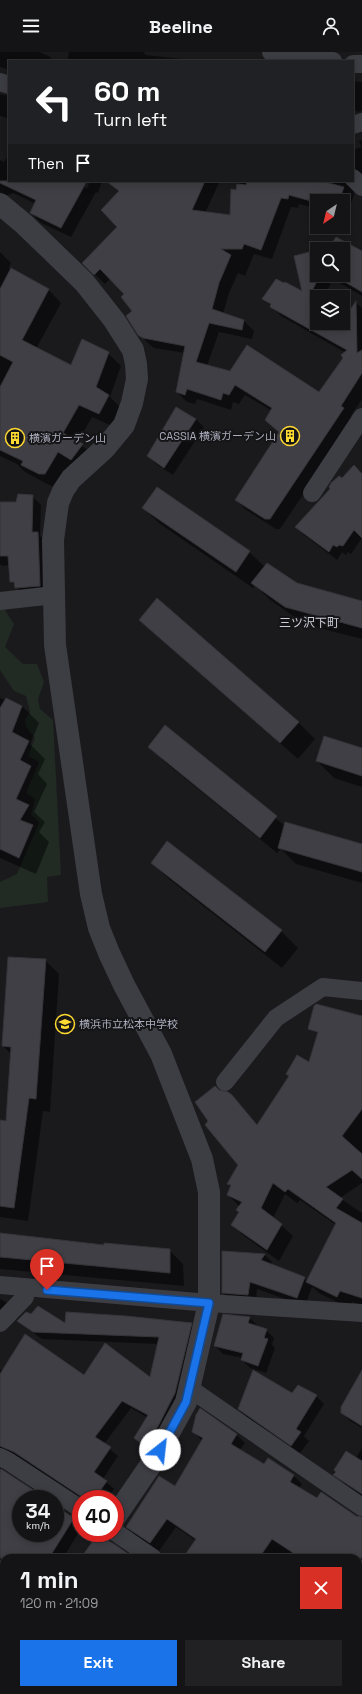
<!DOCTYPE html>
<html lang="en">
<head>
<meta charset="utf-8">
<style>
  :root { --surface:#141416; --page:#212123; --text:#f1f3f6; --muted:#9d9ea1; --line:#333335; --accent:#1a73e8 }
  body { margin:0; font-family:"Space Grotesk","Noto Sans JP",sans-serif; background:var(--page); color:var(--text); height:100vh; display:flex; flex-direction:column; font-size:15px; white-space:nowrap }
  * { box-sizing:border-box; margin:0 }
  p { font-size:13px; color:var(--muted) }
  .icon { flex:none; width:22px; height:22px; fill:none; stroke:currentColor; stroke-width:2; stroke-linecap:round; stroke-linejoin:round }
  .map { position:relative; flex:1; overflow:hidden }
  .sheet { position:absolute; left:0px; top:1502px; width:362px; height:140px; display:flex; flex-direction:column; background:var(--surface); border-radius:12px 12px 0 0; box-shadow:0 2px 10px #0003,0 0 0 1px var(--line) }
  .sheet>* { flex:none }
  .top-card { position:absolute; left:8px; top:8px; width:346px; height:122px; border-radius:0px; box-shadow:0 2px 10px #0003,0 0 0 1px var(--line); background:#202124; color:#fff; overflow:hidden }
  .needle { width:26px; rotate:215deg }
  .buttons { position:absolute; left:310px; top:142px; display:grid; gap:8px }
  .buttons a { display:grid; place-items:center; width:40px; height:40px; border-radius:0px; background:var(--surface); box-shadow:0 2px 10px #0003,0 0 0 1px var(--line); font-size:20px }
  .speed { position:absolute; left:12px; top:1438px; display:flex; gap:8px; font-size:20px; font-weight:700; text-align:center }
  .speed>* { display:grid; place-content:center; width:52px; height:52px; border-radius:50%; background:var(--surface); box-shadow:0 2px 10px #0003,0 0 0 1px var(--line); line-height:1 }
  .speed small { font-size:10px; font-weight:400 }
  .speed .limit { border:6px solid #d22; background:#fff; color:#111 }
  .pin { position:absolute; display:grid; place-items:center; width:34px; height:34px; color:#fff; margin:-41px -17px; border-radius:50% 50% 50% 0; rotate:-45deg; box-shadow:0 0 4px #0007 }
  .pin .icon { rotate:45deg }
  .me { position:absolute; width:44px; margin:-22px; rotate:29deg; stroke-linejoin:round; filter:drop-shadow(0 0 3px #0008) }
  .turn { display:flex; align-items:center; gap:14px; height:84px; padding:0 20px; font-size:18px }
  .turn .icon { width:52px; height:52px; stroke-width:2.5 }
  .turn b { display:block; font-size:28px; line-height:34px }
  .then { display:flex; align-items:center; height:38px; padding:0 20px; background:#0003; gap:8px; font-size:15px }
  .round { display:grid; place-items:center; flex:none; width:42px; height:42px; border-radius:0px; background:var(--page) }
  .summary { display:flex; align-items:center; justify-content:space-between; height:68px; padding:0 20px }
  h1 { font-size:24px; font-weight:800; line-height:30px }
  .button { display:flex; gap:8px; margin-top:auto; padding:8px 20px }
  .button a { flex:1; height:46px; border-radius:0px; background:var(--accent); color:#fff; font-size:16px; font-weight:800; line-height:46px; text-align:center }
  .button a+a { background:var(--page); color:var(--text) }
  header { display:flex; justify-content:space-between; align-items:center; height:52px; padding:0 20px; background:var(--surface); font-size:18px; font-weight:800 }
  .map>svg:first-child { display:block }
</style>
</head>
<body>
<header><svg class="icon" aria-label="menu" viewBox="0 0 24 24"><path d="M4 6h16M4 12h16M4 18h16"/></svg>Beeline<svg class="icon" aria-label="person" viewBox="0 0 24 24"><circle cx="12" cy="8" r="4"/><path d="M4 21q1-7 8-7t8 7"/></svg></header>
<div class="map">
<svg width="362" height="1642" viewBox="0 0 362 1642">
  <rect width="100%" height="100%" fill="#1a1a1d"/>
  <polygon fill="#212b24" points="4,557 14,572 5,595 23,612 37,612 44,630 38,647 40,657 53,668 61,823 47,825 48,850 0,856 0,830 17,822 39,771 31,762 35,747 26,741 39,710 28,704 35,686 26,675 25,668 30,660 26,644 14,639 0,618 0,558"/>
  <g fill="#0007">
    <polygon points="0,0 39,0 49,4 54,9 9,9 9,18 0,15"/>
    <polygon points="69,0 143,0 146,3 202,9 67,9"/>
    <polygon points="353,29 362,30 362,59 357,60 353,56"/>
    <polygon points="0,42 9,44 9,67 0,64 0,65"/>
    <polygon points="362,88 362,124 353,121 353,98 361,95 359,89"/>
    <polygon points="9,102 9,129 87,129 85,136 87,136 90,129 102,129 98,141 96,140 71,185 41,171 31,161 36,152 13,141 6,144 0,140 0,108 4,110"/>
    <polygon points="106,129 220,129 205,161 230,164 238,129 343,129 353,138 354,143 347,163 343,162 343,149 317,149 317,157 299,152 298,156 291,155 272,207 254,202 245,224 238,221 229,241 223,262 244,269 254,279 252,287 219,280 207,314 319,341 344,306 346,301 281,264 264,247 303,241 317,199 317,223 343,223 343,197 324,197 330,195 336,186 362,201 362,244 333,227 324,245 317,245 317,271 343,271 343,263 346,265 356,251 362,256 362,347 351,364 354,367 280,477 276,477 246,458 236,448 280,380 272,359 245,343 239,352 233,350 231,358 197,347 195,352 187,350 177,340 185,301 154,296 150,293 139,282 134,259 125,243 110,227 105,232 83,211 118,175 120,141"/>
    <polygon points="0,200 11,211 9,216 49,238 61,251 36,297 71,314 108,301 121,314 110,345 121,356 112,374 92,365 78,390 95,405 84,420 71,412 57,435 53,435 25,420 17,412 0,404"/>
    <polygon points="196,367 204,375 173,423 156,412 148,404"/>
    <polygon points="362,422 362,486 351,502 348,500 346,503 342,500 337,508 304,483 296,475 342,427"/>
    <polygon points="32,444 41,453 40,484 47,490 49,543 25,544 11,529 10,513 2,514 0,512 0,451 17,451"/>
    <polygon points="143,456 249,500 265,515 296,532 362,550 362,587 304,572 269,547 255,533 253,536 160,472"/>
    <polygon points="140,568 298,670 315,687 298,707 157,584"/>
    <polygon points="0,646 22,654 39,671 30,692 45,707 38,722 47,732 34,760 45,770 39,780 49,790 36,822 0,806"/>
    <polygon points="166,675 285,774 362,793 362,831 296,812 281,797 277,801 166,711 149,694"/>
    <polygon points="362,697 362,735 334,726 317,709"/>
    <polygon points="167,791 281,879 298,896 282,916 169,827 152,811"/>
    <polygon points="45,908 59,922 50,1060 43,1059 28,1169 0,1165 0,1069 7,1070 11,1002 3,994"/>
    <polygon points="362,965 362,1131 340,1146 362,1161 362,1253 352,1250 349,1256 319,1241 312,1235 305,1254 257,1237 256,1251 231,1249 223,1241 265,1203 272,1210 271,1213 304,1226 307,1229 336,1173 300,1148 297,1151 285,1142 273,1166 293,1184 279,1209 244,1184 232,1173 240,1160 240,1155 228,1143 232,1135 229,1132 239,1113 220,1040 231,1044 258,1074 290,1025 287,1022 310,1011"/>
    <polygon points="0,1182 105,1194 169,1198 183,1212 184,1234 0,1217"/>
    <polygon points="0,1247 6,1250 14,1258 0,1274"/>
    <polygon points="223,1263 250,1266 258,1274 257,1275 266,1278 274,1286 272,1293 275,1296 266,1321 250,1316 242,1308 243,1306 223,1302 215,1294"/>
    <polygon points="18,1269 66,1273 191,1272 199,1280 183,1349 155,1403 136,1386 148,1366 131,1356 104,1392 118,1404 103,1427 114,1437 108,1447 83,1447 23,1408 0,1396 0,1318 3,1319 84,1324 150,1326 158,1292 42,1287 26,1276"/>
    <polygon points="292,1342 316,1344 324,1352 304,1384 309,1389 300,1401 247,1365 239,1357"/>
    <polygon points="362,1345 362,1376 350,1369 342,1361"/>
    <polygon points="193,1379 237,1383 245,1391 240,1398 264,1413 268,1407 294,1424 302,1432 299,1436 317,1447 362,1466 362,1544 358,1549 358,1506 185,1506 196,1489 176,1475 159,1499 135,1483 127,1474 175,1436 202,1389"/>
    <polygon points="362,1396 362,1445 343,1431 335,1422 356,1406"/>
    <polygon points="0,1420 45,1447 21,1447 21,1481 55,1481 55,1454 74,1466 81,1473 81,1477 63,1506 4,1506 4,1638 122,1638 119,1642 0,1642"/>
    <polygon points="362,1571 362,1642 357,1638 358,1638 358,1576"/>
    <polygon points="131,1638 180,1638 178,1642 131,1642"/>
    <polygon points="193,1638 301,1638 307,1642 193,1642"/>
  </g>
  <g fill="#403f45" stroke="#353439">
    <polygon points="0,129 87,129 61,176 30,161 36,148 0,131"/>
    <polygon points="106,129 205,129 192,158 230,163 231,137 236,138 237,132 246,133 247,129 321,129 344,135 339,149 311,149 289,143 288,147 281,146 261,198 244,192 242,197 221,197 231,203 219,231 212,257 244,268 242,278 209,271 196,310 230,319 247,293 319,340 343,306 341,303 347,298 270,255 271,252 262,247 276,227 284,231 285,230 302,239 294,204 317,198 317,223 320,223 310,243 317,247 317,271 343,271 343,262 346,264 356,249 357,301 362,298 362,321 341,354 344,356 270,467 265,467 235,448 279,380 265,368 272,356 235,333 229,343 223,341 221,348 187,337 185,343 176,340 185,294 143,286 138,283 126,264 132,259 121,245 124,242 100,217 94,223 82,211 117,175 101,158 119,139"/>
    <polygon points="336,185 362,199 362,240 333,223 343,223 343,197 320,197 330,194"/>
    <polygon points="11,216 49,237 22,288 71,313 82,287 109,300 96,335 109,343 99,362 79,353 63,381 83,392 71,408 58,400 45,422 39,422 21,413 23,409 0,398 0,335 13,310 0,303 0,237"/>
    <polygon points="176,355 196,367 164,416 147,404"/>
    <polygon points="354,413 362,422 362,486 354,478 343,494 339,493 337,495 333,493 329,500 295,475 330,437 329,435 331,431 339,424 342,426"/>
    <polygon points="157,435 250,499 236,520 142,456"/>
    <polygon points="18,442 33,443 32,480 38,480 40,534 15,536 14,530 10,530 8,504 0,504 0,450 16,450"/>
    <polygon points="267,511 297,531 362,549 362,576 285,555 251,531"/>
    <polygon points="157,546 299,670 280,691 139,568"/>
    <polygon points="6,646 22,654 12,680 29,689 20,708 31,714 16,747 29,753 20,768 33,773 19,806 0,797 0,656"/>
    <polygon points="165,673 277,764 260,786 148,695"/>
    <polygon points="324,684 362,696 362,724 316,709"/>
    <polygon points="285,770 362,792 362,820 278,796"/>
    <polygon points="167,789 282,878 265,900 151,811"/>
    <polygon points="8,905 46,907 36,1047 29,1046 14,1156 0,1154 0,1068 6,1069 11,995 2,994"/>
    <polygon points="316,952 362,964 362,1057 342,1084 362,1102 362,1127 352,1118 326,1135 343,1147 336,1156 362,1171 362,1246 340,1239 337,1245 306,1230 336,1171 288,1137 285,1140 273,1131 261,1156 282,1172 267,1198 231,1173 239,1160 236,1158 242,1150 227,1143 231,1133 227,1132 238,1113 205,1073 208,1069 195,1050 215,1034 219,1038 228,1040 232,1043 257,1073 289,1024 286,1022 297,1003 309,1010 318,980 308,977 314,954"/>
    <polygon points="0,1181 104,1193 104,1191 170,1197 170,1221 0,1205"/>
    <polygon points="222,1199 265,1202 261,1208 305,1225 297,1246 250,1230 248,1243 222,1241"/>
    <polygon points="38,1254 65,1271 66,1260 126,1264 192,1271 175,1341 147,1396 134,1386 148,1363 122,1349 95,1385 111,1395 94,1420 107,1429 94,1447 85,1447 14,1400 0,1394 0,1322 25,1282 84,1323 105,1291 150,1325 159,1285 33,1280 17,1269 26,1260 31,1262"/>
    <polygon points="223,1262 250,1265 248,1271 267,1277 264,1286 268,1287 258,1314 241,1308 243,1301 214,1294"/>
    <polygon points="253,1318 292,1341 298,1333 317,1343 296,1377 301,1380 291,1394 238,1357"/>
    <polygon points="362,1318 362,1374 341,1361 341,1355"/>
    <polygon points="200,1356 237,1382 231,1392 264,1412 268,1406 294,1423 290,1430 317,1446 321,1440 356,1464 362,1465 362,1506 301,1506 272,1487 259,1506 183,1506 196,1487 167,1467 150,1491 126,1475 159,1424 175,1434 203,1386 192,1380 196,1363"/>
    <polygon points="346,1399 362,1409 362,1442 333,1423 336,1420 334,1418"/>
    <polygon points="1,1417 47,1447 21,1447 21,1481 55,1481 55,1454 74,1466 49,1506 0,1506 0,1420"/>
    <polygon points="97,1483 114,1492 134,1506 81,1506"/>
  </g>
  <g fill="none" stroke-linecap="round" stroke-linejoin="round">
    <g stroke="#3d3d44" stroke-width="18">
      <polyline points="271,0 333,9"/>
      <polyline points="353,12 362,12"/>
      <polyline points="0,30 9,33"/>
      <polyline points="353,73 362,70"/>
      <polyline points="353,126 362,135"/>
      <polyline points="312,441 362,365"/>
      <polyline points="0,549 54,543"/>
      <polyline points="225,1030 276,966 323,935 362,939"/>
      <polyline points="0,1233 209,1251 362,1261"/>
      <polyline points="0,1271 25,1245"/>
      <polyline points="189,1336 362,1455"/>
      <polyline points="0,1405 8,1409 81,1457"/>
      <polyline points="115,1480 153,1506"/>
      <polyline points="358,1546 362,1540"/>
      <polyline points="120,1638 120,1642"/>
      <polyline points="338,1638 344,1642"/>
      <polyline points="180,1642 183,1638"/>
    </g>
    <polyline stroke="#3d3d44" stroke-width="22" points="0,152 24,172 84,230 114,268 133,298 136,312 137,327 132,351 124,373 105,396 71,427 63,439 58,451 53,488 55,593 91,842 99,876 109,901 124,933 161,1002 202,1107 209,1140 209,1251 186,1350 154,1408 115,1465"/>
  </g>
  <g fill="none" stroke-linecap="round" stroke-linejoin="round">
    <defs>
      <polyline id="route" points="47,1238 209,1251 186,1350 160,1398"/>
    </defs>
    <use href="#route" stroke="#114b97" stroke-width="10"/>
    <use href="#route" stroke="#1a73e8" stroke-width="7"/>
  </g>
  <defs>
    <symbol id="building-ring" viewBox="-11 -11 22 22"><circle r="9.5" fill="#151518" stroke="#ffda30" stroke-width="1.5"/><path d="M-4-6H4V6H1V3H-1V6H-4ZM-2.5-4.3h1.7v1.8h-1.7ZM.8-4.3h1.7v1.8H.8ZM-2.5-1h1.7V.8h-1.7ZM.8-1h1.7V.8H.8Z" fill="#ffda30"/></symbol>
    <symbol id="school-ring" viewBox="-11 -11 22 22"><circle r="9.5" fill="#151518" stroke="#ffda30" stroke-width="1.5"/><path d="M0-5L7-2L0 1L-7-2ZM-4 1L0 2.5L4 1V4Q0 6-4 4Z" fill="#ffda30"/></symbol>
  </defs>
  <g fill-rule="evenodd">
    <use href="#building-ring" x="279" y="373" width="22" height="22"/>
    <use href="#building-ring" x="4" y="375" width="22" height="22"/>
    <use href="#school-ring" x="54" y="961" width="22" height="22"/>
  </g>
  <g text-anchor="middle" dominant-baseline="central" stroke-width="4" stroke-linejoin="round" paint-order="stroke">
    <g font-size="11" fill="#acaebd" stroke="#151518" text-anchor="start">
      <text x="276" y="384" text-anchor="end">CASSIA 横濱ガーデン山</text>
      <text x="29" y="386">横濱ガーデン山</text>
      <text x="79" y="972">横浜市立松本中学校</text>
    </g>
    <g font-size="12" fill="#cdced9" stroke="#151518">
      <text x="309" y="571">三ツ沢下町</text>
    </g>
  </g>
</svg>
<div class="buttons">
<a><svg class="needle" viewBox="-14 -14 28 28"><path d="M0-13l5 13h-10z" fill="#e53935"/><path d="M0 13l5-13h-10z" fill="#9d9ea1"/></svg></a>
<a><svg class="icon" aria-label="search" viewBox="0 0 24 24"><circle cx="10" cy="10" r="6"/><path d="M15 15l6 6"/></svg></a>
<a><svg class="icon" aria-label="layers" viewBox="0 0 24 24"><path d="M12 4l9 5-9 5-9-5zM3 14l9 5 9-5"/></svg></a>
</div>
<div class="speed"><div>34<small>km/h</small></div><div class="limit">40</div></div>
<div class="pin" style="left:47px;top:1238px;background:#d93025"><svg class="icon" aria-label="arrive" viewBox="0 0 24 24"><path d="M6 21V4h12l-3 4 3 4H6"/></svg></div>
<svg class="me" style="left:160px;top:1398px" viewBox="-20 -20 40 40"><circle r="19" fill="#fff"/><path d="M0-13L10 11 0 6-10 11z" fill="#1a73e8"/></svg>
<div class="top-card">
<div class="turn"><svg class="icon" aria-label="left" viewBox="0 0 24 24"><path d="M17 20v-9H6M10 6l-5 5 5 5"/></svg><div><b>60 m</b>Turn left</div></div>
<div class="then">Then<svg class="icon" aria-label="arrive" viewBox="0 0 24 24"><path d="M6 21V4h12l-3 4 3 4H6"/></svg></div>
</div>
<section class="sheet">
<div class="summary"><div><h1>1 min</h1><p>120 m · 21:09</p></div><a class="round" style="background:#d93025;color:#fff"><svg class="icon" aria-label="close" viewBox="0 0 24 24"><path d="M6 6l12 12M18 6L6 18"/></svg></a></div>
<div class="button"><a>Exit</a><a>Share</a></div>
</section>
</div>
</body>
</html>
